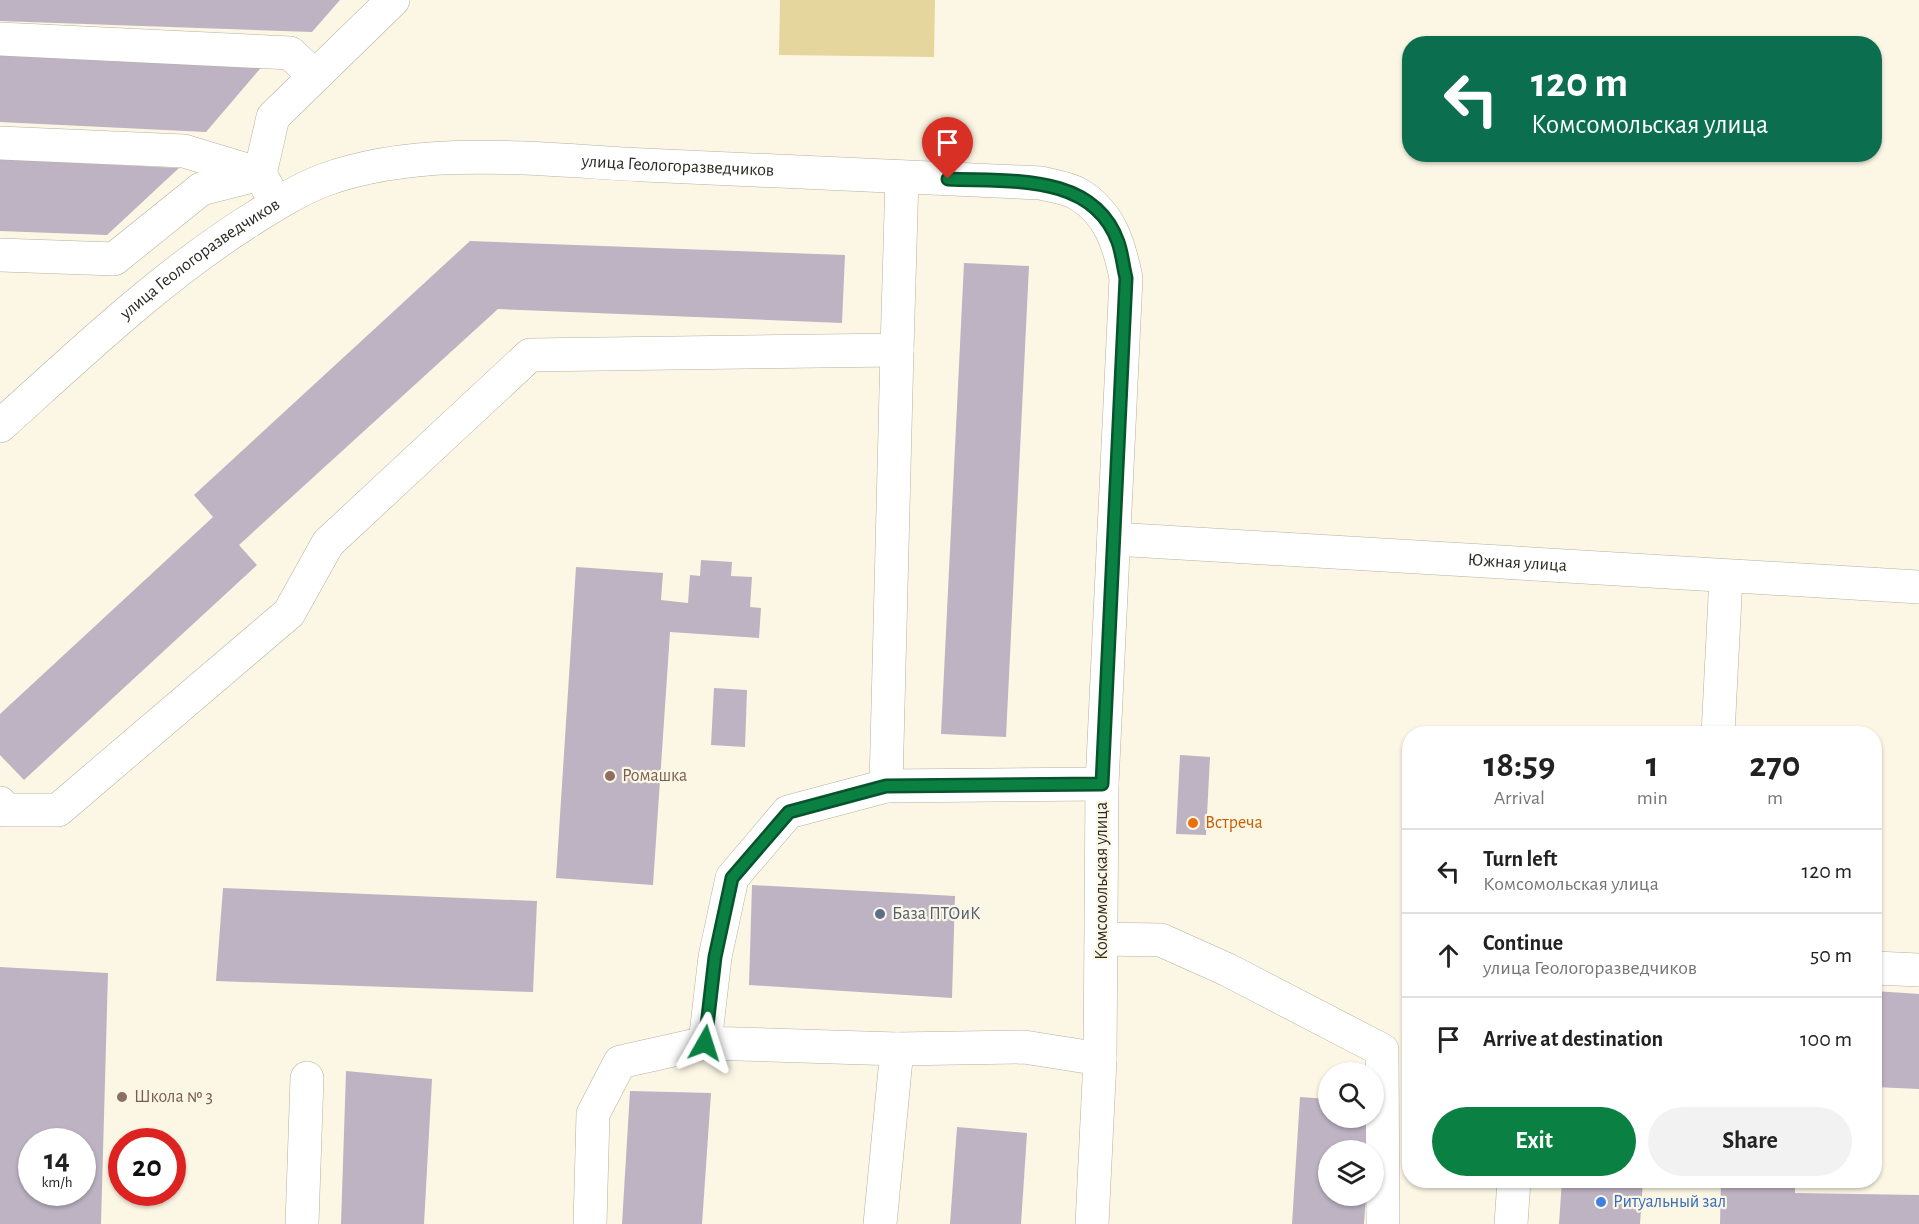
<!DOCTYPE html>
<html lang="en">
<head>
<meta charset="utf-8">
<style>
  :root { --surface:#fff; --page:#f2f2f2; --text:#222; --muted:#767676; --line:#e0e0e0; --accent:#0b8043 }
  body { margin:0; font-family:"Alegreya Sans",sans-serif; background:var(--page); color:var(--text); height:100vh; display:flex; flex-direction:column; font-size:22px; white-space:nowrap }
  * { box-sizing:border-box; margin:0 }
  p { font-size:20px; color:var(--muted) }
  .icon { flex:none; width:33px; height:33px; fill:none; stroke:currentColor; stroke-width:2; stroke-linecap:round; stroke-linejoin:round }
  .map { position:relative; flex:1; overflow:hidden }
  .drawer { position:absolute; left:1402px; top:726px; width:480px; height:462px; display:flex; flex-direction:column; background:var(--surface); border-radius:24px; box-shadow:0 2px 4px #0004 }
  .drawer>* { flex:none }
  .top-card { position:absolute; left:1402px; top:36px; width:480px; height:126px; border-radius:24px; box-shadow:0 2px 4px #0004; background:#0b6e4f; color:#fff; overflow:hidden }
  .controls { position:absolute; left:1318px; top:1062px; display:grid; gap:12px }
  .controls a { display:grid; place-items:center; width:66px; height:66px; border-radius:50%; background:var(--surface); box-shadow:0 2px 4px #0004; font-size:30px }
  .speed { position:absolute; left:18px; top:1128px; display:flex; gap:12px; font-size:30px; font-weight:700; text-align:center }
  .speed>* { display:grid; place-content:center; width:78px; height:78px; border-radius:50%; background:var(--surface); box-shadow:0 2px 4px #0004; line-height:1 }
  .speed small { font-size:15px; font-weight:400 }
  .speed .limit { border:9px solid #d22; background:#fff; color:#111 }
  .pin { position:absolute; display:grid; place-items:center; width:51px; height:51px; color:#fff; margin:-62px -26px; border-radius:50% 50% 50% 0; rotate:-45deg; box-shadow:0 0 6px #0007 }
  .pin .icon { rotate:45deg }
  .me { position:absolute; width:66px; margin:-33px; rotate:6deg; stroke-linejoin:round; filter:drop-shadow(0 0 4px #0008) }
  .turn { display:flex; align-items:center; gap:21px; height:126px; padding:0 30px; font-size:27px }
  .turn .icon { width:78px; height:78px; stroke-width:2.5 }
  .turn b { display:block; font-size:42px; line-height:51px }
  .eta { display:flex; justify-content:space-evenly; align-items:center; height:102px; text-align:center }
  .eta b { font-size:36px; font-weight:600; line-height:42px }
  .action { display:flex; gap:12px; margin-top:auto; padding:12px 30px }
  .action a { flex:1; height:69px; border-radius:36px; background:var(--accent); color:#fff; font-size:24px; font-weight:600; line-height:69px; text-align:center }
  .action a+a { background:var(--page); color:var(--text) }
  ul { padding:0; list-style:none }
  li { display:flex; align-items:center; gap:18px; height:84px; padding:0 30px; border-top:2px solid var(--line) }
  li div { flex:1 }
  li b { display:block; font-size:22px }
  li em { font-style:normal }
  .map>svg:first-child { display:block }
</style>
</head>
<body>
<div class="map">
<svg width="1919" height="1224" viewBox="0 0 1919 1224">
  <rect width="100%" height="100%" fill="#fcf7e5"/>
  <polygon fill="#e5d69d" points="780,0 935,0 934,57 779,55"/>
  <g fill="#bdb3c3" fill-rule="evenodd">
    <polygon points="0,0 340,0 312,32 0,21"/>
    <polygon points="0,51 265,63 206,132 0,122"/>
    <polygon points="0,159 179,168 107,235 0,231"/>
    <polygon points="470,241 845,255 842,323 498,309 239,545 257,565 24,780 0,755 0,714 213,517 194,495"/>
    <polygon points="964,263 1029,266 1006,737 941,734"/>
    <polygon points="701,560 732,562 731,576 752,577 750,607 761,608 759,638 670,632 653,885 556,878 576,567 663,573 661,600 688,603 690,575 700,576"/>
    <polygon points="714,688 747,690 745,747 711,745"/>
    <polygon points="1180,755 1210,757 1206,835 1176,834"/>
    <polygon points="752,885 955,896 952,998 749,985"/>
    <polygon points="223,888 537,901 533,992 216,981"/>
    <path d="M0,967L108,973L101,1224H0ZM32,1142H82V1192H32Z"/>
    <polygon points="1875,991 1919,994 1919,1089 1875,1087"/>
    <polygon points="346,1071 432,1079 424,1224 341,1224"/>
    <polygon points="630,1091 711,1093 702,1224 622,1224"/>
    <polygon points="1300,1097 1329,1099 1329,1118 1371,1118 1369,1150 1329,1150 1329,1196 1366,1196 1364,1224 1292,1224"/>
    <polygon points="957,1127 1027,1133 1021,1224 950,1224"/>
    <polygon points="1562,1180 1643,1180 1640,1224 1559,1224"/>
    <polygon points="1721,1180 1795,1180 1795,1193 1919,1195 1919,1224 1720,1224"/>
  </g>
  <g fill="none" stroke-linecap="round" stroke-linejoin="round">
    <defs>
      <g id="minor">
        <polyline points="0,39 290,53 315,76"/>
        <polyline points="0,143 184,151 260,174"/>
        <polyline points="270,192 260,174 273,117 393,0"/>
        <polyline points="0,255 114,259 201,189 260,174"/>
        <polyline points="897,350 902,177"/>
        <path id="s1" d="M0,426C80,354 158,279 249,221C273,206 298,190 324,180C423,144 541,160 644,165C777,171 909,177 1041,183C1052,186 1068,188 1078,194C1110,213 1119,244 1126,278L1102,784L1100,1059L1092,1224"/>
        <path id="s2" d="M1114,539L1919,587"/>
        <polyline points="1718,734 1726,577"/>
        <polyline points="886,786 788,812 732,878 715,957 705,1043 897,1049 1024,1047 1100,1059"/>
        <polyline points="0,803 5,810 58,810 289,613 328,543 530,355 897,350 886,786 1102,784"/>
        <polyline points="1102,939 1161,940 1228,970 1382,1050 1383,1224"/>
        <polyline points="1875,968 1919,970"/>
        <polyline points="302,1224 307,1078"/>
        <polyline points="590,1224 593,1114 620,1062 705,1043"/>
        <polyline points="880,1224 897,1049"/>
        <polyline points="1511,1224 1514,1180"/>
      </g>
    </defs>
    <use href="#minor" stroke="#b5b1a0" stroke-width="34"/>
    <use href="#minor" stroke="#fff" stroke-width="33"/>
  </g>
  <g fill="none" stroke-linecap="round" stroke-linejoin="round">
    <defs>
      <path id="route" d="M705,1043L715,957L732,878L789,812L886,786L1102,784L1126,278C1123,266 1122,253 1118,242C1093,172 1008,182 948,179"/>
    </defs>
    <use href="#route" stroke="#07532c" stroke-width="15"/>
    <use href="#route" stroke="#0b8043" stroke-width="10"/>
  </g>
  <g fill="#8d6e63" stroke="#fcf7e5" stroke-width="2">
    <circle cx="610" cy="776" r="6"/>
    <circle cx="122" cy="1097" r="6"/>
  </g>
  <circle fill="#e8710a" stroke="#fcf7e5" stroke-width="2" cx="1193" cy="823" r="6"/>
  <circle fill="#5c6f8a" stroke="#fcf7e5" stroke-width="2" cx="880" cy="914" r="6"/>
  <circle fill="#3f7fe0" stroke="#fcf7e5" stroke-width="2" cx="1601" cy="1202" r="6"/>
  <g text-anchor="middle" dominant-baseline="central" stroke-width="4.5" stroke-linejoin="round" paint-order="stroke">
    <g font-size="18" fill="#2c2a23" stroke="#fcf7e5">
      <text stroke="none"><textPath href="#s1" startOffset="765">улица Геологоразведчиков</textPath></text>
      <text stroke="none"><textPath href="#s1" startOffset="261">улица Геологоразведчиков</textPath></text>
      <text stroke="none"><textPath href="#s2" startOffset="404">Южная улица</textPath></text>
      <text transform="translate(1102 881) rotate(-90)">Комсомольская улица</text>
    </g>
    <g font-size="18" fill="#785e54" stroke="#fcf7e5" text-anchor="start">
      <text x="622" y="776">Ромашка</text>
      <text x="134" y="1097">Школа № 3</text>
    </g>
    <g font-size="18" fill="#c56008" stroke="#fcf7e5" text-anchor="start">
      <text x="1205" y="823">Встреча</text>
    </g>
    <g font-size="18" fill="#4e5e75" stroke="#fcf7e5" text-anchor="start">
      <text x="892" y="914">База ПТОиК</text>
    </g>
    <g font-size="18" fill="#366cbe" stroke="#fcf7e5" text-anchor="start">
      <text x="1613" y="1202">Ритуальный зал</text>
    </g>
  </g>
</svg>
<div class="controls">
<a><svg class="icon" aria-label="search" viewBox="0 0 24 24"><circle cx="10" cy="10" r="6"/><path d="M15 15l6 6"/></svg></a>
<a><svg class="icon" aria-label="layers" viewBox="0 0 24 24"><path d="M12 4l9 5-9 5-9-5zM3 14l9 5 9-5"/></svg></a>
</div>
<div class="speed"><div>14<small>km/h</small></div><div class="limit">20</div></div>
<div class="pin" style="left:948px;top:179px;background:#d93025"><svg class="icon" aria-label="arrive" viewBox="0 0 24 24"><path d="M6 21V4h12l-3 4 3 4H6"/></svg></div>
<svg class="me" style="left:705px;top:1043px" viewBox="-20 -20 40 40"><path d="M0-17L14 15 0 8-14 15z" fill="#0b8043" stroke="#fff" stroke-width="4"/></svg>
<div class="top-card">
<div class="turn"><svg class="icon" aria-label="left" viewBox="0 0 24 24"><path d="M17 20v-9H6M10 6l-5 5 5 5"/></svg><div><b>120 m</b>Комсомольская улица</div></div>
</div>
<section class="drawer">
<div class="eta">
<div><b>18:59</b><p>Arrival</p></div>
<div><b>1</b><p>min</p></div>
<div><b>270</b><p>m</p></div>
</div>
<ul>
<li><svg class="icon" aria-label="left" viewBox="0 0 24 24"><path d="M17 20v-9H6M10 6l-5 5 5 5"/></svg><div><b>Turn left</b><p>Комсомольская улица</p></div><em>120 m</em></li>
<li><svg class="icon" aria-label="ahead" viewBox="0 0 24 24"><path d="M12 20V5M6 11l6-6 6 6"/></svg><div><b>Continue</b><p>улица Геологоразведчиков</p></div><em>50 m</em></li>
<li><svg class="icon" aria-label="arrive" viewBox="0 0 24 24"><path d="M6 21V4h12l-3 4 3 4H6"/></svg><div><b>Arrive at destination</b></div><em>100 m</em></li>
</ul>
<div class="action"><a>Exit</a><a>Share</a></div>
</section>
</div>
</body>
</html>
